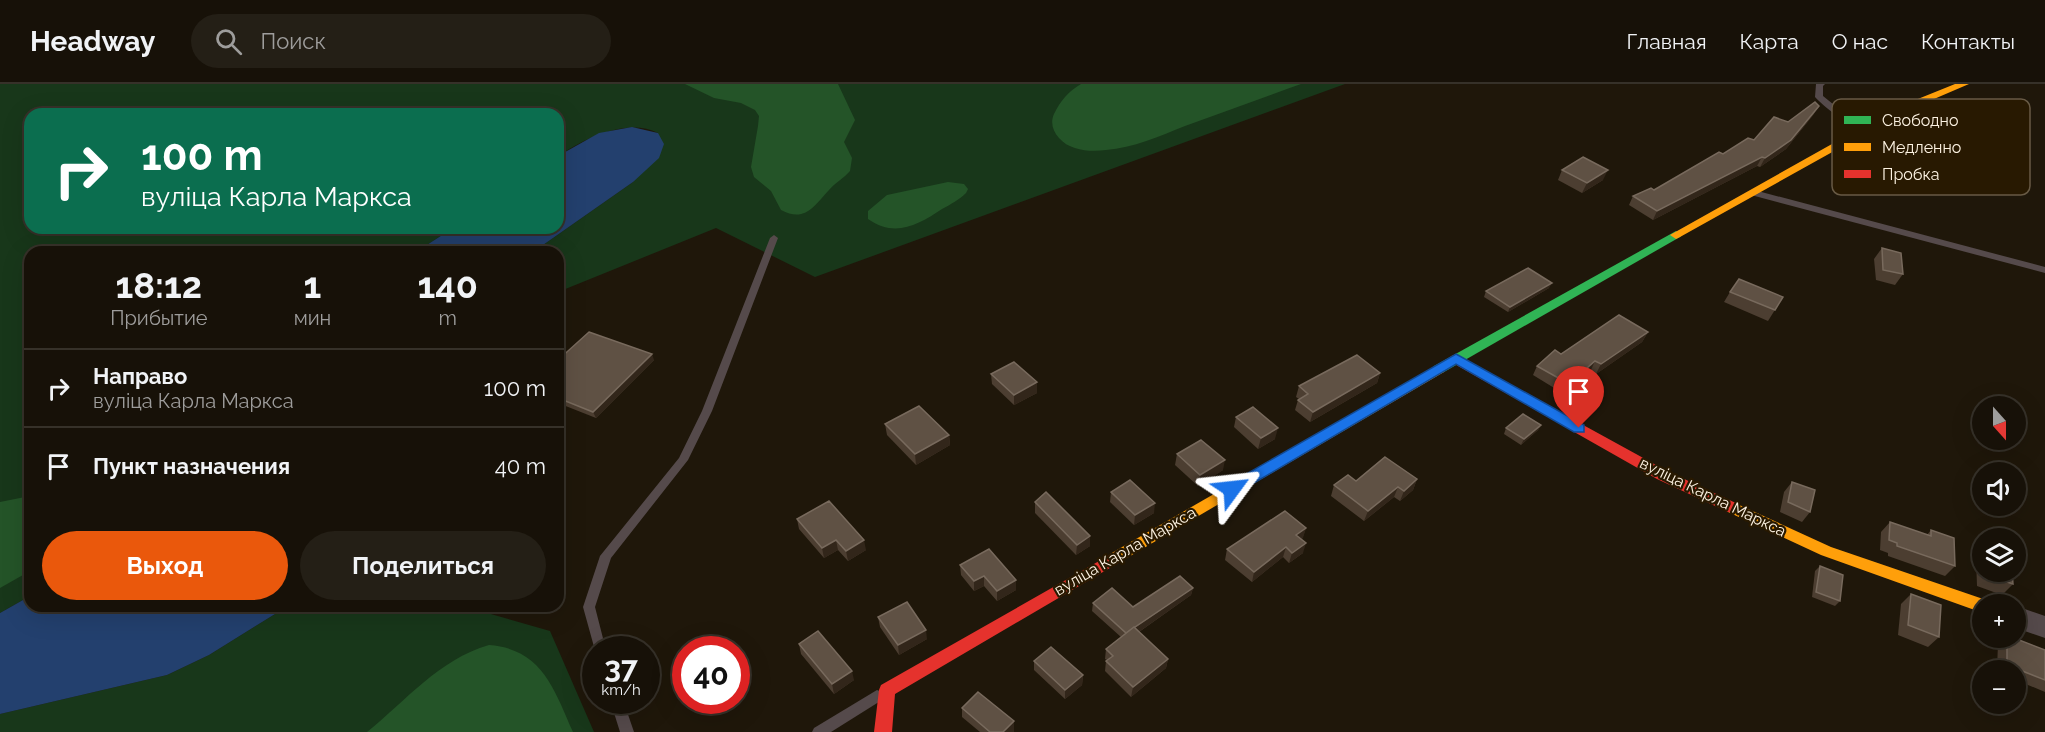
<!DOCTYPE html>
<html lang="ru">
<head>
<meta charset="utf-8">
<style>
  :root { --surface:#171108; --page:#241f16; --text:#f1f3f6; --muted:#9e9d9c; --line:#363129; --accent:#ea580c }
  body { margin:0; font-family:Raleway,sans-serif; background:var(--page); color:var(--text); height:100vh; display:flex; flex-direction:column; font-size:22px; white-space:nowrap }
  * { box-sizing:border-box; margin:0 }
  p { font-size:20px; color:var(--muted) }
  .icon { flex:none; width:33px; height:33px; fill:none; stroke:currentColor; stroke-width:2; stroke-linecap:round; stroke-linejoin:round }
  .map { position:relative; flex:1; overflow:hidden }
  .drawer { position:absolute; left:24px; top:162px; width:540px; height:366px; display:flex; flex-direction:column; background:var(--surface); border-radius:18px; box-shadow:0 6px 24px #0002,0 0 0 2px var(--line) }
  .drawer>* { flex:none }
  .hud { position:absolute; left:24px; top:24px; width:540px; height:126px; border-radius:18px; box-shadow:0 6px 24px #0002,0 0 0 2px var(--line); background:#0b6e4f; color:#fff; overflow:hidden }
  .needle { width:39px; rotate:159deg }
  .buttons { position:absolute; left:1972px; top:312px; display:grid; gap:12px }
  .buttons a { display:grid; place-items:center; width:54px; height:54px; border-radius:50%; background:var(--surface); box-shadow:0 6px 24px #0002,0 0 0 2px var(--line); font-size:30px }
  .speed { position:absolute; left:582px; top:552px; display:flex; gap:12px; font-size:30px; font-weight:700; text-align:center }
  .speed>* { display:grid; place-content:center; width:78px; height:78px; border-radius:50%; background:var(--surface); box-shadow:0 6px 24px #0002,0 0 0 2px var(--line); line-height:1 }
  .speed small { font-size:15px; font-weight:400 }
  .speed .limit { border:9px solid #d22; background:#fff; color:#111 }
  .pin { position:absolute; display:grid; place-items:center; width:51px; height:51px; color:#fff; margin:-62px -26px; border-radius:50% 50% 50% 0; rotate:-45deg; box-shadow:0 0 6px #0007 }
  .pin .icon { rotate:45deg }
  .me { position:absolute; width:66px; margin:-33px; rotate:60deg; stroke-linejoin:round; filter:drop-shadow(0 0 4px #0008) }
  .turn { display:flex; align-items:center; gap:21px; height:126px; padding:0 18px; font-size:27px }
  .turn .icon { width:78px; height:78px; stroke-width:2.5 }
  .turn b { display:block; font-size:42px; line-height:51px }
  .eta { display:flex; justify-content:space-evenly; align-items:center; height:102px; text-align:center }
  .eta b { font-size:36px; font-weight:700; line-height:42px }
  .button { display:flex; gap:12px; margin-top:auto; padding:12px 18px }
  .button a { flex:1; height:69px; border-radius:36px; background:var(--accent); color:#fff; font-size:24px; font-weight:700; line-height:69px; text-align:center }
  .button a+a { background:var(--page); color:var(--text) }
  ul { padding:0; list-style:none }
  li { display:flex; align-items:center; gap:18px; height:78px; padding:0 18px; border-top:2px solid var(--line) }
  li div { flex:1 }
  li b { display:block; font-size:22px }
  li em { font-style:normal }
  header { display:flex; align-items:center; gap:36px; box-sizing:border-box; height:84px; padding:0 30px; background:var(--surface); border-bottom:2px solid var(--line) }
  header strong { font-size:28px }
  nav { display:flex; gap:33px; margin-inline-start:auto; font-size:21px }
  .search { width:420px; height:54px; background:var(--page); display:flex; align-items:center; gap:15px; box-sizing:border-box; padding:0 21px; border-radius:33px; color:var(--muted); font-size:22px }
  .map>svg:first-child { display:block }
</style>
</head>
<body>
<header>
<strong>Headway</strong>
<div class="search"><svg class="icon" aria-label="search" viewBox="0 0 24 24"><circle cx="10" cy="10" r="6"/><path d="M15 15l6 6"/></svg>Поиск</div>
<nav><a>Главная</a><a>Карта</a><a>О нас</a><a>Контакты</a></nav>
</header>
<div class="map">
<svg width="2045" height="648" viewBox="0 0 2045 648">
  <rect width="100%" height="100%" fill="#1f170a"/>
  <g fill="#18371a">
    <path d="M0,0H1345L815,193L716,144L558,208V168H533L633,98L658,49C627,33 584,55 558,72V30H30V144H453L416,168H30V512L0,529Z"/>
    <polygon points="288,522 463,522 550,547 594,648 0,648 0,630 167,591 209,571"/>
  </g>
  <g fill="#245428">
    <path d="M685,0H838L855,36L844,58L852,74L850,87C844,94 835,99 829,106C814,122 805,139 781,126L771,107L754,93L751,83L758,42L759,32L755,26L741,19L714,14Z"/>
    <path d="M1081,0H1301C1262,14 1224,28 1185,42C1160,52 1133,64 1106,66C1091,68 1070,67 1059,54C1053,47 1050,39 1054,30C1061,16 1068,8 1081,0Z"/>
    <path d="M948,98L964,100L968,105L966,109C959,116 951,120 942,125C918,141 895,154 868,135V127L887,111Z"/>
    <polygon points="30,412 30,487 0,504 0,418"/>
    <path d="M489,561C542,565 554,605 573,648H367C407,616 438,576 489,561Z"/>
  </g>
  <g fill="#23406e">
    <polygon points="632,43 658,49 664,60 659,74 633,98 533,168 416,168 453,144 558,144 558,72 599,49"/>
    <polygon points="30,512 30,522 288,522 209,571 167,591 0,630 0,529"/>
  </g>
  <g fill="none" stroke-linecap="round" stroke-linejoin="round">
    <g fill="#554a4b" fill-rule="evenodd">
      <path d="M1816,0H1825L1823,2V12L1844,29L1873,42V46C1855,47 1827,26 1815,13Z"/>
      <polygon points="1754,106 2045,183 2045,189 1751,111 1750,109"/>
      <polygon points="774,151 778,154 712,327 688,376 611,474 595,523 606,566 596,566 596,570 583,523 600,472 679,374 702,327 770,154"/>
      <polygon points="877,606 882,608 884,612 882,616 831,648 812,648 814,644"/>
      <polygon points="610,616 623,616 634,648 620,648"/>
    </g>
    <polygon fill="#554a4b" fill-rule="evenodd" points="2016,522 2045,532 2045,554 2016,544"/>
    <polygon fill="#30b455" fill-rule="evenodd" points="1676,147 1682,151 1680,153 1444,288 1439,290 1432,285 1434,282"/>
    <g fill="#ff9f0a" fill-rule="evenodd">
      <polygon points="1955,0 1969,0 1906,27 1680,153 1676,155 1670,151 1898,23"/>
      <polygon points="1439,280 1446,285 1444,288 1120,478 1115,480 1110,478 1107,474 1110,470"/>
      <polygon points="1733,418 1831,463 1989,517 1990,520 1983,520 1983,529 1821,471 1728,428 1726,424 1728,420"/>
    </g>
    <g fill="#e5322d" fill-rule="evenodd">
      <polygon points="1456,271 1667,387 1738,420 1740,424 1738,428 1728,428 1657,395 1451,278 1450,275 1451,272"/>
      <polygon points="1115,468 1120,470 1123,474 1120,478 895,610 892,648 874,648 879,606 881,601"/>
    </g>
  </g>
  <g fill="#4c3e31">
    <polygon points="1814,30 1786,65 1760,83 1757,82 1653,136 1629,121 1633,112 1654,106 1723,70 1754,56 1788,38"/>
    <polygon points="1987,63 2006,89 1999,99 1970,89"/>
    <polygon points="1562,86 1603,96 1582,109 1558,96"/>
    <polygon points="1882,164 1903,190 1895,201 1876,196 1874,175"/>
    <polygon points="1549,204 1508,228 1484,213 1486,207"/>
    <polygon points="1730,208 1783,213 1768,237 1724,218"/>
    <polygon points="1648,248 1642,258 1596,290 1591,286 1564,310 1533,291 1537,282 1561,270"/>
    <polygon points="558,276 654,276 596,334 558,319"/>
    <polygon points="1380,289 1377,299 1310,338 1295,326 1298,316 1299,315 1296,313 1299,302"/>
    <polygon points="991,290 1037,309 1014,321 992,300"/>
    <polygon points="1236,333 1275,355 1258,365 1234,343"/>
    <polygon points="885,340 949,351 950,361 916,381 887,351"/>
    <polygon points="1541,341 1538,346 1521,361 1504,350 1506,344"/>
    <polygon points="1177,370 1223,386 1198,402 1175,381"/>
    <polygon points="1417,395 1413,406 1400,417 1394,413 1364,437 1331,412 1334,401 1356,397"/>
    <polygon points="1792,398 1810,428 1802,438 1780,428 1784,408"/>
    <polygon points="1111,408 1154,429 1134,441 1110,418"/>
    <polygon points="1035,418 1090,462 1076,471 1035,429"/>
    <polygon points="797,435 866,466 848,477 838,466 824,474 799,445"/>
    <polygon points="1890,438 1927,451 1931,446 1955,482 1945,492 1888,472 1888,469 1880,466 1881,448"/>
    <polygon points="1306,444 1302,455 1303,469 1289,479 1283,473 1252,498 1225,476 1227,465"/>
    <polygon points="1983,467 1983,488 2012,488 2013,500 2002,511 1977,502 1976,474"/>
    <polygon points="960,481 1016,506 997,517 984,502 974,507 961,491"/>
    <polygon points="1820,482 1840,517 1835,522 1812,513 1815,487"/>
    <polygon points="1193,504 1191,511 1139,548 1168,575 1166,584 1131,613 1105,587 1106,577 1107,576 1105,575 1106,565 1121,553 1092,527 1093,519 1133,523"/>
    <polygon points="1911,510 1939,553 1928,563 1898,551 1901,520"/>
    <polygon points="878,533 927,555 899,571 880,543"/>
    <polygon points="2004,554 2014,554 2045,566 2045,608 2016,596 2016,586 1997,586 1998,559"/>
    <polygon points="799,560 854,596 834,610 801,570"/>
    <polygon points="1034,577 1083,591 1082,601 1065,615 1034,586"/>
    <polygon points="962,624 1014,637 1014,647 1013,648 980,648 962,633"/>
  </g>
  <g fill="#32261a">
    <polygon points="1819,22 1814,30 1786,65 1760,83 1765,74"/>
    <polygon points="1762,73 1757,82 1653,136 1657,127"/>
    <polygon points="1608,86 1603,96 1582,109 1587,99"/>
    <polygon points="1552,199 1549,204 1508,228 1510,223"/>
    <polygon points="1648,248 1642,258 1596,290 1601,280"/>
    <polygon points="652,270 654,276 596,334 593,328"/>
    <polygon points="1595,277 1591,286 1564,310 1569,300"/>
    <polygon points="1380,289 1377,299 1310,338 1313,328"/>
    <polygon points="1037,298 1037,309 1014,321 1014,311"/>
    <polygon points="1541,341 1538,346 1521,361 1524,355"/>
    <polygon points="1278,344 1275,355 1258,365 1261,354"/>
    <polygon points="949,351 950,361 916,381 915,370"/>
    <polygon points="1225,376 1223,386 1198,402 1200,391"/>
    <polygon points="1417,395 1413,406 1400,417 1404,407"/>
    <polygon points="1398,403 1394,413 1364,437 1368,427"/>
    <polygon points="1155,419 1154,429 1134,441 1135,431"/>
    <polygon points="1306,444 1303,454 1293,461 1296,451"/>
    <polygon points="1090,452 1090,462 1076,471 1077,461"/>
    <polygon points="836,456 838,466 824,474 822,464"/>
    <polygon points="864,456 866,466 848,477 846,467"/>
    <polygon points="1306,459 1303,469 1289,479 1292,469"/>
    <polygon points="1286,463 1283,473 1252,498 1254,488"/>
    <polygon points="984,492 984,502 974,507 974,497"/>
    <polygon points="1016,496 1016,506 997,517 997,507"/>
    <polygon points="1193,504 1191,511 1126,557 1126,550"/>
    <polygon points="926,546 927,555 899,571 898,561"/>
    <polygon points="1168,575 1166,584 1131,613 1133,603"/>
    <polygon points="852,587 854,596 834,610 832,600"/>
    <polygon points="1083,591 1082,601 1065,615 1065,606"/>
    <polygon points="1014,637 1014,647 1013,648 1003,648"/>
  </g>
  <g fill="#5f5144" stroke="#786a5d" stroke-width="1.5">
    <polygon points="1815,18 1819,22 1791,56 1765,74 1762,73 1657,127 1633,112 1651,104 1654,106 1719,68 1723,70 1748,54 1754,56 1774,33 1788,38"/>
    <polygon points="1583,73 1608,86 1587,99 1562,86"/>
    <polygon points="1882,164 1901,169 1903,190 1883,186"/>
    <polygon points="1528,184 1552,199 1510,223 1486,207"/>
    <polygon points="1739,195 1783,213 1775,226 1730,208"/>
    <polygon points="1619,231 1648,248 1601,280 1595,277 1569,300 1537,282 1555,266 1561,270"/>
    <polygon points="589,248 652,270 593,328 558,314 558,276"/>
    <polygon points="1357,271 1380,289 1313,328 1298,316 1308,310 1299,302"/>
    <polygon points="1014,278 1037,298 1014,311 991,290"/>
    <polygon points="919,322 949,351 915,370 885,340"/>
    <polygon points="1253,323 1278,344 1261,354 1236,333"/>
    <polygon points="1523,330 1541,341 1524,355 1506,344"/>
    <polygon points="1201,356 1225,376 1200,391 1177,370"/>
    <polygon points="1385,373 1417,395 1404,407 1398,403 1368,427 1334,401 1348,391 1356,397"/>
    <polygon points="1130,396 1155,419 1135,431 1111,408"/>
    <polygon points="1792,398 1815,406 1810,428 1788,418"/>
    <polygon points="1046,408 1090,452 1077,461 1035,418"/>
    <polygon points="829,417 864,456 846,467 836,456 822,464 797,435"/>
    <polygon points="1285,427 1306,444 1296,451 1306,459 1292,469 1286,463 1254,488 1227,465"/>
    <polygon points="1890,438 1931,452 1931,446 1954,454 1955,482 1897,462 1897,459 1889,456"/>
    <polygon points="989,465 1016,496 997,507 984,492 974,497 960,481"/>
    <polygon points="1820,482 1843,491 1840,517 1816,508"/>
    <polygon points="1988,488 2012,488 2013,500 1988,492"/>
    <polygon points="1180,492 1193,504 1126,549 1093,519 1112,504 1133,523"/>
    <polygon points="1911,510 1941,521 1939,553 1908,541"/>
    <polygon points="907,518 926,546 898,561 878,533"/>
    <polygon points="1134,543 1168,575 1133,603 1106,577 1113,572 1106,565"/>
    <polygon points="818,547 852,587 832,600 799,560"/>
    <polygon points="2007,554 2014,554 2045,566 2045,596 2007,581"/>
    <polygon points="1051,563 1083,591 1065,606 1034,577"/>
    <polygon points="978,608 1014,637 1003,648 990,648 962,624"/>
  </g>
  <polygon fill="#1a73e8" stroke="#114b97" stroke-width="1.5" points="1456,270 1584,341 1584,348 1574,348 1456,280 1237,409 1227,409 1225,405 1227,401"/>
  <g text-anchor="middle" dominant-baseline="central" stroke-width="4.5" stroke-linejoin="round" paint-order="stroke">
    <g font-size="16" fill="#fdf3e3" stroke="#281901">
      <text transform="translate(1713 413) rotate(26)">вуліца Карла Маркса</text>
      <text transform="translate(1125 467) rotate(-30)">вуліца Карла Маркса</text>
    </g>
  </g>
  <rect x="1832" y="15" width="198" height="96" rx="9" fill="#281901" stroke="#685a45" stroke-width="1.5"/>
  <rect x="1844" y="32" width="27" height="8" fill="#30b455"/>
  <rect x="1844" y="59" width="27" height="8" fill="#ff9f0a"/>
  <rect x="1844" y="86" width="27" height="8" fill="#e5322d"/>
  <g font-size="16" fill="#fdf3e3">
    <text x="1882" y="42">Свободно</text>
    <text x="1882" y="69">Медленно</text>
    <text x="1882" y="96">Пробка</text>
  </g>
</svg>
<div class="buttons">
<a><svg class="needle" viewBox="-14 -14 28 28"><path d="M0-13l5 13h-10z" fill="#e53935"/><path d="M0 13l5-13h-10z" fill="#9e9d9c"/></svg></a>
<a><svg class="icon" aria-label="sound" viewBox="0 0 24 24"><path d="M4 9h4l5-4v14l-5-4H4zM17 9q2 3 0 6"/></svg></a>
<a><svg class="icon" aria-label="layers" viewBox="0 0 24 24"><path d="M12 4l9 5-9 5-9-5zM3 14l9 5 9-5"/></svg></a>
<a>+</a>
<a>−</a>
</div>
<div class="speed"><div>37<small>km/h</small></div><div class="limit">40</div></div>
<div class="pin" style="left:1579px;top:344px;background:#d93025"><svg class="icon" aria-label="arrive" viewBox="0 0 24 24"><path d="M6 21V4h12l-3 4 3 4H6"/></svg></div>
<svg class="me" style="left:1232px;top:405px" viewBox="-20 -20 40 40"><path d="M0-17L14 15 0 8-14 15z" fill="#1a73e8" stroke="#fff" stroke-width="4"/></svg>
<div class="hud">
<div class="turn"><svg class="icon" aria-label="right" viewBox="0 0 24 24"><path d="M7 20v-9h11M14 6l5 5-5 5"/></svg><div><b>100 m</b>вуліца Карла Маркса</div></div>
</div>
<section class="drawer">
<div class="eta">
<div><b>18:12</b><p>Прибытие</p></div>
<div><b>1</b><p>мин</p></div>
<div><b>140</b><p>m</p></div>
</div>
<ul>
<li><svg class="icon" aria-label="right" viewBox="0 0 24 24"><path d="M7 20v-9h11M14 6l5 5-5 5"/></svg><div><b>Направо</b><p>вуліца Карла Маркса</p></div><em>100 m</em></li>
<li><svg class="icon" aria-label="arrive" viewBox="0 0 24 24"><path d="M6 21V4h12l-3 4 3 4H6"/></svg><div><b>Пункт назначения</b></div><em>40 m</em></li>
</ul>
<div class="button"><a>Выход</a><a>Поделиться</a></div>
</section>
</div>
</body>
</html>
